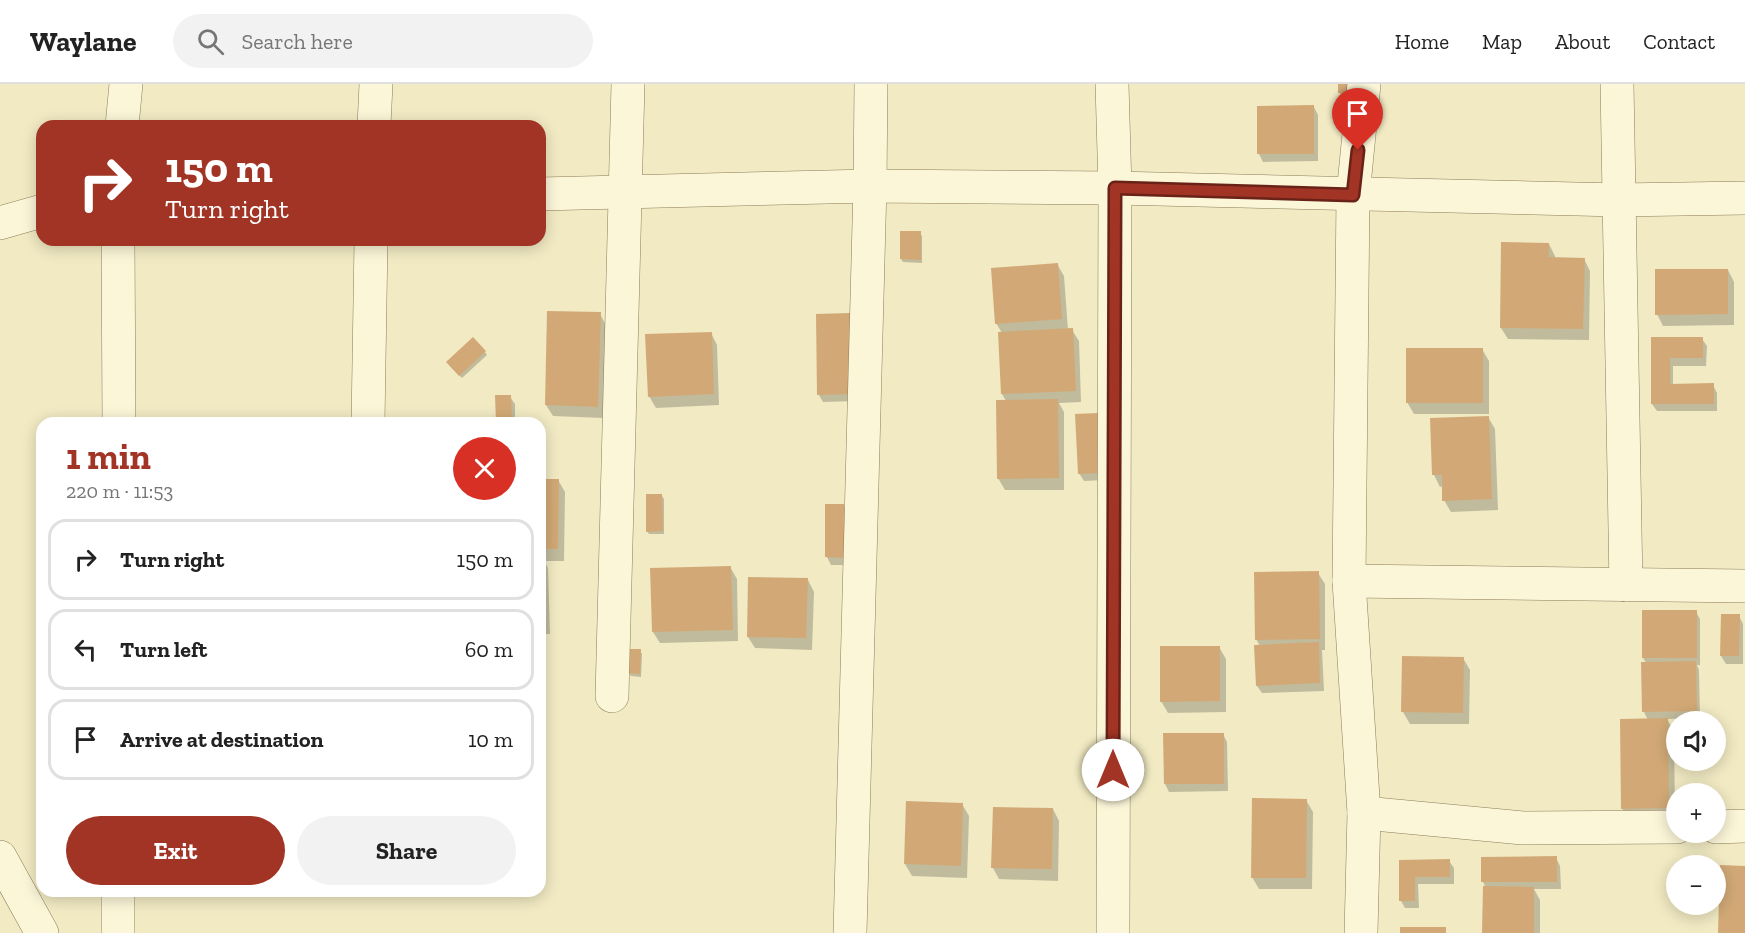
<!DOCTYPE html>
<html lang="en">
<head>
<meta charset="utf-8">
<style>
  :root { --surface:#fff; --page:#f2f2f2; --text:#222; --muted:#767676; --line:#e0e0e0; --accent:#a13424 }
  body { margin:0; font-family:"Zilla Slab",serif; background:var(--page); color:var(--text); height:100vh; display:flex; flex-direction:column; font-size:22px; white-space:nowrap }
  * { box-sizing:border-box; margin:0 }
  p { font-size:20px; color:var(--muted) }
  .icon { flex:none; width:33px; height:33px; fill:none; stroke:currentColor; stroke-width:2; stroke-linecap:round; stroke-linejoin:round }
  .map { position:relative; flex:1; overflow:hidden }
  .side { position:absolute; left:36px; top:333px; width:510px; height:480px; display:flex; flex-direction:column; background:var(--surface); border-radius:18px; box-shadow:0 3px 15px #0003 }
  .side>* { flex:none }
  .hud { position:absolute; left:36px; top:36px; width:510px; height:126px; border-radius:18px; box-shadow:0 3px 15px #0003; background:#a13424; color:#fff; overflow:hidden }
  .controls { position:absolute; left:1666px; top:627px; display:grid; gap:12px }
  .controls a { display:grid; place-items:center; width:60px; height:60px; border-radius:50%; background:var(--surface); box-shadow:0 3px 15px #0003; font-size:30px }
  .pin { position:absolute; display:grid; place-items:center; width:51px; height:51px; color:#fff; margin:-62px -26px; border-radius:50% 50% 50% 0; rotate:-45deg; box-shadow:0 0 6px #0007 }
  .pin .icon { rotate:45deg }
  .me { position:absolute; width:66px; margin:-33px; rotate:0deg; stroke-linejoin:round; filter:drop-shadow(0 0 4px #0008) }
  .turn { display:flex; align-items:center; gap:21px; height:126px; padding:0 30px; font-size:27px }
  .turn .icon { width:78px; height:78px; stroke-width:2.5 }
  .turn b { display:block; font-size:42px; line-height:51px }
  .round { display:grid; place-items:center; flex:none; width:63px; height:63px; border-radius:32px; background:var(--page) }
  .headline { display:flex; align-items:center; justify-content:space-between; height:102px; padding:0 30px }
  h1 { font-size:36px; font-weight:700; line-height:45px; color:var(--accent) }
  .action { display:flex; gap:12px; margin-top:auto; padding:12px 30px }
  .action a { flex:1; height:69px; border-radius:36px; background:var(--accent); color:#fff; font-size:24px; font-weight:700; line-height:69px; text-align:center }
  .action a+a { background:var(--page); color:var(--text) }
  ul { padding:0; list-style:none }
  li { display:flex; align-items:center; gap:18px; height:81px; margin:0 12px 9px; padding:0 18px; border:3px solid var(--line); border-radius:18px }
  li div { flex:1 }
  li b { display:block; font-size:22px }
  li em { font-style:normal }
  header { display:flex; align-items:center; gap:36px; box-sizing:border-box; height:84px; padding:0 30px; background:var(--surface); border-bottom:2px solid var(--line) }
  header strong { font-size:28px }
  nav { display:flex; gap:33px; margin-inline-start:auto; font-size:21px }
  .search { width:420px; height:54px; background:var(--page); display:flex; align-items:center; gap:15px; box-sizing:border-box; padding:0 21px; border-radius:33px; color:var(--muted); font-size:22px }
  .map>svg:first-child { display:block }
</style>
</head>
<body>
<header>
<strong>Waylane</strong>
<div class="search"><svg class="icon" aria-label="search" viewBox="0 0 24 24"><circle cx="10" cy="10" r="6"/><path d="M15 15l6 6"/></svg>Search here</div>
<nav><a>Home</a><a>Map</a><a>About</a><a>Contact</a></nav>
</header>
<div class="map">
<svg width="1745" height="849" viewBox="0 0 1745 849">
  <rect width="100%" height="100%" fill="#f1eac3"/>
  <g fill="#0003">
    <polygon points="1339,0 1363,16 1344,16 1339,8"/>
    <polygon points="1314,23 1318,31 1318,77 1263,78 1259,70"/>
    <polygon points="920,149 922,152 922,179 903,178 901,175"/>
    <polygon points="1549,160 1555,172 1555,175 1584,175 1590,187 1589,256 1508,255 1501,244"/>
    <polygon points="1057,180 1064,192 1068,246 1072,246 1079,257 1081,318 1059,319 1064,328 1064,406 1005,406 998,394 1006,317 1002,310 1000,249 1002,249 996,239"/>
    <polygon points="1728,186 1734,198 1734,241 1663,242 1657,230"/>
    <polygon points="600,230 606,241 604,334 553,332 546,321"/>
    <polygon points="817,231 855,317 823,318 819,311"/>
    <polygon points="711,249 717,261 719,321 656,324 649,312"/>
    <polygon points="1652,255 1702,255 1707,262 1706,282 1673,282 1673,301 1713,301 1717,309 1717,327 1657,327 1652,320"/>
    <polygon points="1482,265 1489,277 1489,330 1414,330 1407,318"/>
    <polygon points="485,268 487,271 462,294 450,282"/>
    <polygon points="510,313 515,320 515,339 498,339"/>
    <polygon points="1077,332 1104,396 1084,397 1079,389"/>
    <polygon points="1488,333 1495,345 1498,426 1451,428 1444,416 1443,402 1440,403 1434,391"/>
    <polygon points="540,396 558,396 565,408 564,477 544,477 548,484 550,550 540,550"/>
    <polygon points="662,412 664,415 664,450 649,450 647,447"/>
    <polygon points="843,421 848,429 848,481 831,481 827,473"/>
    <polygon points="730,483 737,495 738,557 660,559 653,548"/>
    <polygon points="1318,489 1325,500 1325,566 1322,566 1324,607 1262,609 1257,602 1260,562 1256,555"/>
    <polygon points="808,496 814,508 812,566 755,564 748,553"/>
    <polygon points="1643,528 1696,528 1700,535 1700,581 1697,581 1699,586 1700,634 1667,635 1674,647 1675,735 1629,736 1622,724 1648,636 1644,628 1647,580 1643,574"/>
    <polygon points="1739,532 1743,540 1743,580 1726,580 1721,572"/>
    <polygon points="1219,563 1226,575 1226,628 1168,629 1161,617"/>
    <polygon points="640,567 642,570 641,593 631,592 629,589"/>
    <polygon points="1404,574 1463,574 1470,586 1469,640 1410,640 1403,628"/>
    <polygon points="1223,650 1227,658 1228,707 1169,708 1165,700"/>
    <polygon points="1306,716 1313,728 1312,805 1259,805 1252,793"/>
    <polygon points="962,720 969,732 967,794 912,792 905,780"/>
    <polygon points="1053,725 1059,737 1058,797 999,795 993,784"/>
    <polygon points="1556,774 1560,782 1561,805 1534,805 1540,816 1540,849 1484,849 1486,804 1483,798"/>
    <polygon points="1400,777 1449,777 1454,784 1454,800 1418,800 1419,824 1405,824 1401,817"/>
  </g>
  <g fill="#d2a976">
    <rect x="1338" y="0" width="21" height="9"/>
    <polygon points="1314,21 1314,70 1257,70 1257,22"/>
    <polygon points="900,147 921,147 921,176 900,175"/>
    <polygon points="1501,158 1549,159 1549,173 1585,174 1583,245 1500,244"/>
    <polygon points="1058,179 1062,235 995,240 991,184"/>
    <polygon points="1655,185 1728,185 1728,230 1655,231"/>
    <polygon points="547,227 601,228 598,323 545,321"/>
    <polygon points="850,229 851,310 817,311 816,230"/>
    <polygon points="1073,244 1076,307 1001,310 998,248"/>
    <polygon points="712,248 714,310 648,313 645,250"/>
    <polygon points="473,253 486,267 459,292 446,278"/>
    <polygon points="1651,253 1703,253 1703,274 1670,274 1670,300 1714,299 1714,320 1651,320"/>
    <rect x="1406" y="264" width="77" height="55"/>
    <polygon points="495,311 511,311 512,339 496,339"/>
    <polygon points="1058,315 1059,394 997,395 996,316"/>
    <polygon points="1098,329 1101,389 1078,390 1075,330"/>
    <polygon points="1489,332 1492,415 1442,417 1442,391 1432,391 1430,334"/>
    <polygon points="540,395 559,395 558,465 540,465"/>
    <polygon points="646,410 662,410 663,447 646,448"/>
    <polygon points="825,420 844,420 844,474 825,473"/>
    <polygon points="540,475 545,475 546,543 540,543"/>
    <polygon points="731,482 733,546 652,548 650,484"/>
    <polygon points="1319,487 1320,555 1255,556 1254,488"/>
    <polygon points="748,493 808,494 806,554 747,553"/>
    <rect x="1642" y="526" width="55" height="48"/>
    <polygon points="1721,530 1740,530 1739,572 1720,572"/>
    <polygon points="1319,558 1320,599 1256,602 1254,561"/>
    <polygon points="1160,562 1220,562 1220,617 1160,618"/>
    <polygon points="628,565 641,565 640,590 627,589"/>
    <polygon points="1402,572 1464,573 1463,629 1401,628"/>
    <polygon points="1696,577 1697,627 1642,628 1641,578"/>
    <polygon points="1668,634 1669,724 1621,725 1620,635"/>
    <polygon points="1163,649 1224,649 1224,700 1164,700"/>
    <polygon points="1252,714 1307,715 1306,794 1251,794"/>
    <polygon points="906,717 963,719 961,782 904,780"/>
    <polygon points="993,723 1053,724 1052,785 991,784"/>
    <polygon points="1557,772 1557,798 1481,798 1481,773"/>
    <polygon points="1450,775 1450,793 1415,793 1415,817 1399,817 1399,776"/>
    <polygon points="1720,781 1745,782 1745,849 1718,849"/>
    <polygon points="1483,802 1534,803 1534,849 1482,849"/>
    <rect x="1400" y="843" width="46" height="6"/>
  </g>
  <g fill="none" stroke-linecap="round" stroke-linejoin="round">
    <defs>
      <g id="minor">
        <polyline points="1112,0 1115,104 1113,849"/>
        <polyline points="1617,0 1626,501"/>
        <polyline points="122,42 126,0"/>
        <polyline points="374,42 376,0"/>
        <polyline points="540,110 870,102 1115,104 1619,116 1745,114"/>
        <polyline points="0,139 42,127"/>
        <polyline points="118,156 119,339"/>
        <polyline points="368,339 371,156"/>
        <polyline points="1349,497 1745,502"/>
        <polyline points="612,612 628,0"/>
        <polyline points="1364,729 1523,744 1677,743"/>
        <polyline points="1716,743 1745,742"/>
        <polyline points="0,773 42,849"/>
        <polyline points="118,849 118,807"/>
        <polyline points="850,849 870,102 871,0"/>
        <polyline points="1361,849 1364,729 1349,497 1353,111 1364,0"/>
      </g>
    </defs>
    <use href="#minor" stroke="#8e7c58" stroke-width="34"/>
    <use href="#minor" stroke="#fbf6d8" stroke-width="33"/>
  </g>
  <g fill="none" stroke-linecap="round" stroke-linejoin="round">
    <defs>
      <polyline id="route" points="1113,686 1115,104 1353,111 1358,66"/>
    </defs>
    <use href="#route" stroke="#692217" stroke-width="15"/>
    <use href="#route" stroke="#a13424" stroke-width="10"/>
  </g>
</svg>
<div class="controls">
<a><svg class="icon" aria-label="sound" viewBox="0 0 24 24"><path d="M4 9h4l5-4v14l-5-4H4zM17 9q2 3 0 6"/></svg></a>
<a>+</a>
<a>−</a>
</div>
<div class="pin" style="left:1358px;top:66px;background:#d93025"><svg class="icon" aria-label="arrive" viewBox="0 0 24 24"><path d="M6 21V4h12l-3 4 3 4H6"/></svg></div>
<svg class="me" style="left:1113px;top:686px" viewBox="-20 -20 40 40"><circle r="19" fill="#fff"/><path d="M0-13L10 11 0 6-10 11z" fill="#a13424"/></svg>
<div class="hud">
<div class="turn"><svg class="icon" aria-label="right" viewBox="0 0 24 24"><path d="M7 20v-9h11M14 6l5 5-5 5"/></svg><div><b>150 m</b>Turn right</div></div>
</div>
<section class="side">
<div class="headline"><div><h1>1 min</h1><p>220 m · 11:53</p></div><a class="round" style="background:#d93025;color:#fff"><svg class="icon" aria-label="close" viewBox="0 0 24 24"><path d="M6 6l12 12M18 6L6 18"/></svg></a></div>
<ul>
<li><svg class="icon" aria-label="right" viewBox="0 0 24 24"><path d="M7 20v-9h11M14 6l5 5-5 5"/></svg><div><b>Turn right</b></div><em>150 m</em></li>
<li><svg class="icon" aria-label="left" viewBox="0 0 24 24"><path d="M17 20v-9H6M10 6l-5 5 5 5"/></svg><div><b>Turn left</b></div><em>60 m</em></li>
<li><svg class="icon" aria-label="arrive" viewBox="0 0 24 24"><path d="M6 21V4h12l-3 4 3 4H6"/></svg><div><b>Arrive at destination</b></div><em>10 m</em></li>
</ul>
<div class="action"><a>Exit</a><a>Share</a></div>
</section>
</div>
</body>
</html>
